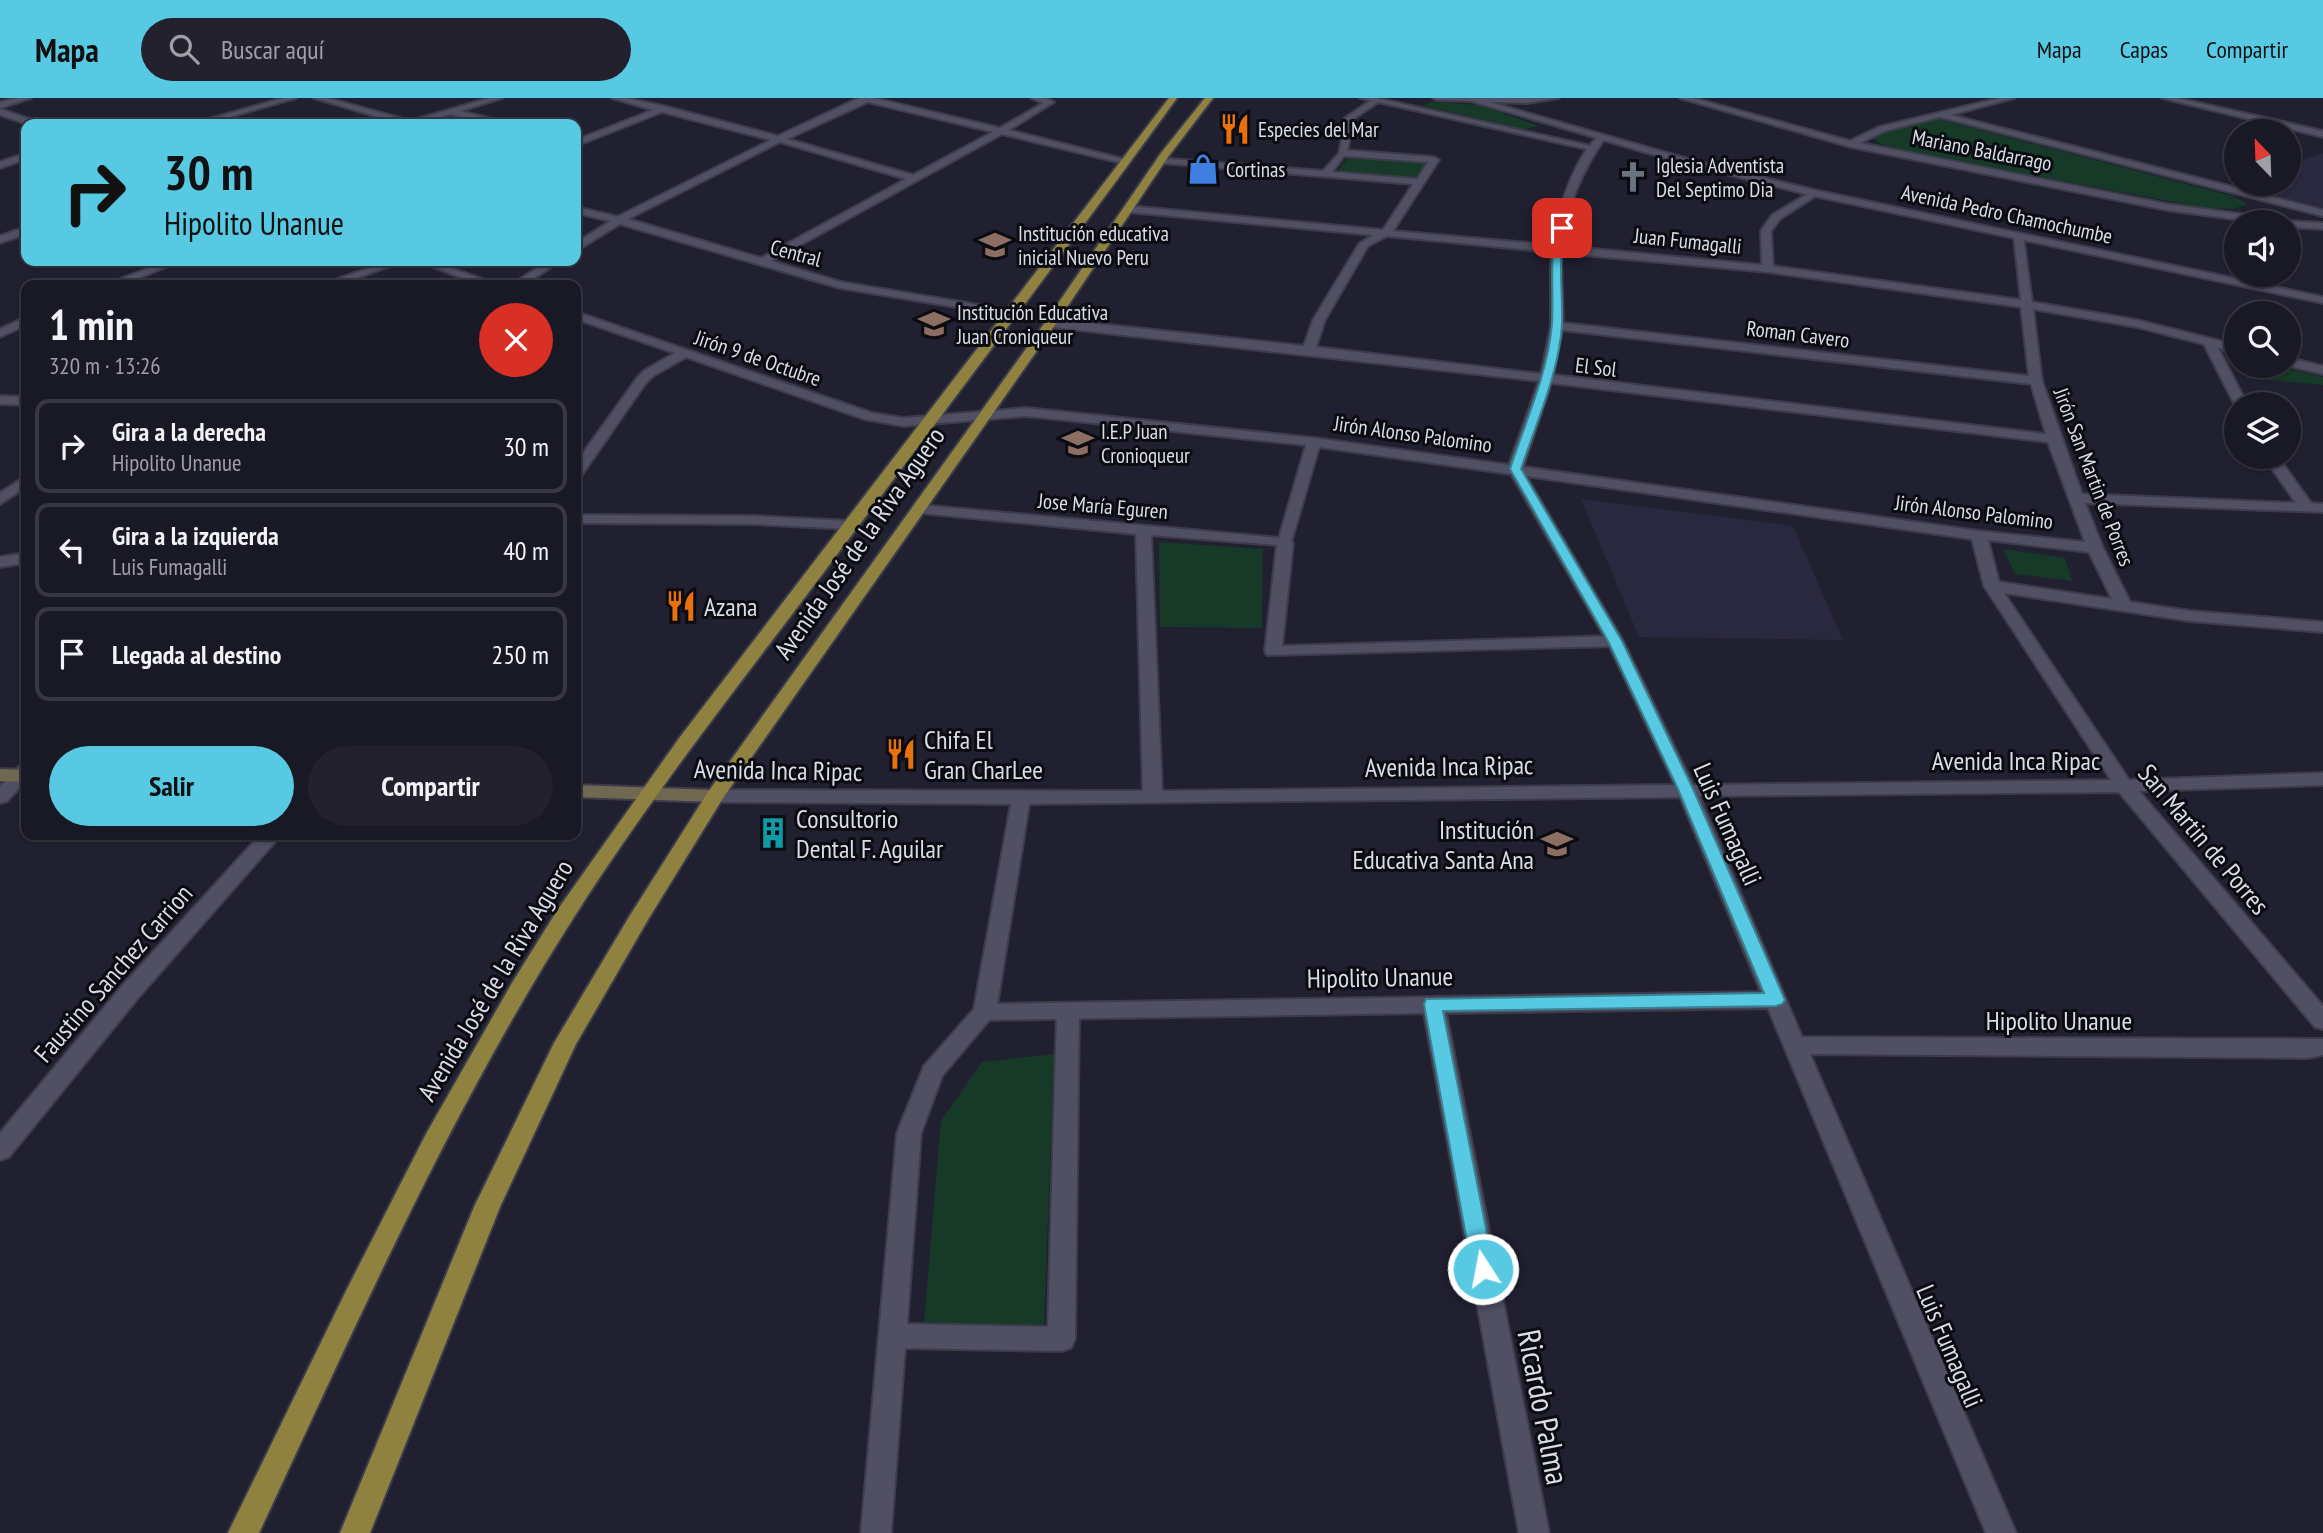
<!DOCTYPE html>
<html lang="es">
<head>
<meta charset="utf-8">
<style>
  :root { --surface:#191825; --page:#22212d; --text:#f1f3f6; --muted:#9fa0a7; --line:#373742; --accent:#58c9e3 }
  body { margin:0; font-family:"PT Sans Narrow",sans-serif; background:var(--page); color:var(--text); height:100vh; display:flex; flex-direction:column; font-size:26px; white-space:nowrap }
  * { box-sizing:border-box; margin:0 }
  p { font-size:23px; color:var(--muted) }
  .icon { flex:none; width:38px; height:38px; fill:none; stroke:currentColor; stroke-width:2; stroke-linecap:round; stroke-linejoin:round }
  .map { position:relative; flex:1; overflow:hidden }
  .panel { position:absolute; left:21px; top:182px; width:560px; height:560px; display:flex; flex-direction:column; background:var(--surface); border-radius:14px; box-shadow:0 2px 5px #0004,0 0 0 2px var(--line) }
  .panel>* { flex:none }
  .banner { position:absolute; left:21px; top:21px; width:560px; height:147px; border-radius:14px; box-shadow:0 2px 5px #0004,0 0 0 2px var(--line); background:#58c9e3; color:#111; overflow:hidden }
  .needle { width:46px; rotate:337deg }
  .controls { position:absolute; left:2224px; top:21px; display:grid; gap:14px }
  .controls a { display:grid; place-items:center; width:77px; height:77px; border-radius:50%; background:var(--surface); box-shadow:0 2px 5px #0004,0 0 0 2px var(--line); font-size:35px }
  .pin { position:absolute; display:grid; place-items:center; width:60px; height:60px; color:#fff; margin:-30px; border-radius:14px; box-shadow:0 4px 10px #0006 }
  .me { position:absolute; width:77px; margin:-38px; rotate:349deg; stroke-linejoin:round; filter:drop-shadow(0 0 5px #0008) }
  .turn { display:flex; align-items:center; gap:24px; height:147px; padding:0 28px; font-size:32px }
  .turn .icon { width:91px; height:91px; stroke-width:2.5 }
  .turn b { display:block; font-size:49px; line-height:60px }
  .round { display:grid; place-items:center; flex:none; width:74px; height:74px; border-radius:37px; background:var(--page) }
  .headline { display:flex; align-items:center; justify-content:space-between; height:119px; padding:0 28px }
  h1 { font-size:42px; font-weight:800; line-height:52px }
  .cta { display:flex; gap:14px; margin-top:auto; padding:14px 28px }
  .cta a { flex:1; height:80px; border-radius:42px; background:var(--accent); color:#111; font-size:28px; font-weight:800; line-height:80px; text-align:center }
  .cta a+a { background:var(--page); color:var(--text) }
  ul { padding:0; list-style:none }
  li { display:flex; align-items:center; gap:21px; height:94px; margin:0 14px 10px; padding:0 14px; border:4px solid var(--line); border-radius:14px }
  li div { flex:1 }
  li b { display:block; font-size:26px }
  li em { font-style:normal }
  header { display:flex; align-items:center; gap:42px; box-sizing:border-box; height:98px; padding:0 35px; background:var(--accent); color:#111 }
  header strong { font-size:33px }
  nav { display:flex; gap:38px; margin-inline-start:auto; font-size:24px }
  .search { width:490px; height:63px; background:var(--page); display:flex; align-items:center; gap:18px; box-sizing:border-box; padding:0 24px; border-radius:38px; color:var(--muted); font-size:26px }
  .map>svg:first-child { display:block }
</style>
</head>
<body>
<header>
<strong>Mapa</strong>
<div class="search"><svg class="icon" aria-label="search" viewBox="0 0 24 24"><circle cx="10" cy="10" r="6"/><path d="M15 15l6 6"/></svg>Buscar aquí</div>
<nav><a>Mapa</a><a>Capas</a><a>Compartir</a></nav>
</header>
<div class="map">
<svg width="2323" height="1435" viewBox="0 0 2323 1435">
  <rect width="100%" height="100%" fill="#212031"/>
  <g fill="#29283f">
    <polygon points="2323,55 2323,111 2232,87 2289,86 2289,67"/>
    <polygon points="1581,401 1793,428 1843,542 1639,539"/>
  </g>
  <g fill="#163928">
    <polygon points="1431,4 1479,7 1539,28 1525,31 1423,8"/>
    <polygon points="1938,21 2232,98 2248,106 2233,111 2206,110 1898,52 1879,45 1873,40 1877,36"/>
    <polygon points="1350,57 1427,64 1417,80 1337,74"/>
    <polygon points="2239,268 2275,268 2323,279 2323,287 2247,280"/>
    <polygon points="1159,444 1263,451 1262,530 1160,529"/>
    <polygon points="2003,451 2065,460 2072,483 2015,476"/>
    <polygon points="1054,956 1044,1230 924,1224 941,1023 982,964"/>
  </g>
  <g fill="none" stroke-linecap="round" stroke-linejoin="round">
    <defs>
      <g id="pedestrian">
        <polygon points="1373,1 1380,3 1353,21 1347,55 1339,57 1345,20"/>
        <polygon points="452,11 504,24 505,26 491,26 449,16"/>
        <polygon points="576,109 623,120 624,122 619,125 576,115"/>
        <polygon points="26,378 26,389 0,406 0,395"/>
        <polygon points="576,417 754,418 851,423 858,427 851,431 754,426 576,425"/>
        <polygon points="1285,440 1293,445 1282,548 1615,538 1623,543 1615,548 1267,557 1265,553 1277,445"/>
        <polygon points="26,455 26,465 0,469 0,459"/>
        <polygon points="1021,694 1030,700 996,914 942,978 921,1035 907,1226 1048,1229 1057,913 1060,907 1068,905 1076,907 1079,913 1075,1241 1071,1250 1061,1253 905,1250 891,1435 861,1435 897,1035 924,968 974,911 1012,700"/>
      </g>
      <g id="minor">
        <polygon points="283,0 296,0 205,26 192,26"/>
        <polygon points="314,0 327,0 411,23 489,0 502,0 419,26 402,26"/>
        <path d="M612,0H626L663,8L778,38L859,0H873L1000,30L1043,5L1031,0H1045L1054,4L1009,32L1131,63L1126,66L1002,36L771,163L841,184L1015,213L1017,215L1011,218L840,190L620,126L576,153V145L615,120L771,42L662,14L576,48V42L653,12ZM868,4L993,34L913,77L787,41ZM780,44L906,81L761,160L628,121Z"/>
        <polygon points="1680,0 1693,0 1850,43 1879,29 2000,0 2014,0 1951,17 2323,112 2323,118 1940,19 1885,33 1860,45 2167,106 2277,121 2282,124 2256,124 2167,112 1851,49"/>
        <polygon points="2162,0 2177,0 2323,33 2323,39"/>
        <polygon points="0,11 38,24 39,26 27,26 0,17"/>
        <path d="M1601,37L1605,40C1583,71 1566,110 1562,148L1762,167L1761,133L1772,117L1814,92L1819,95L1817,97L1780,121L1771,133L1773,168L2021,202L2014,139L2023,137L2032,204L2137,222L2236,247V255L2218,250L2247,306H2236V309L2204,246L2137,229L2033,211L2042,283L2082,396L2296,405L2264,359H2278L2311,405L2323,406V414L2085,405L2103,450L2130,504L2190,513L2323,524V534L2190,523L2004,495L2129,682L2323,675V687L2139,693L2323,908V931L2315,929L2119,694L1699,698L1802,939L2323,941V957L2307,960L1810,956L2016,1435H1986L1768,910L1446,915L1549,1435H1519L1424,915L985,922L977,920L974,914L977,908L985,906L1761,894L1680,699L1021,706L715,704L706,698L715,692L1143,693L1136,436L920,415L913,411L920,407L1279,440L1306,347L1026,318L903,328L864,321L686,259L653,278L645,286L581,378L576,379V365L637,280L645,272L675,255L576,221V214L872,315L903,320L1026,310L1314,340L1509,367L1539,283L1051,229L1045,225L1051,221L1304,248L1313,222L1359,146L1373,137L1129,114L1124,111L1129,108L1383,132L1413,86L1161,65L1156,62L1158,60L1323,73L1342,52L1434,59L1439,62L1393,133L1551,147C1555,120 1577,51 1601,37ZM1344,58L1428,64L1417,81L1332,74ZM1387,138L1551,154V228L1541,276L1316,249L1325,222L1368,148ZM1561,155L1768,174L2021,209L2029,278L1563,225ZM1562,232L2031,286L2046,336L1553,277ZM1551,285L2048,344L2085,444L1979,433L1523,369ZM1319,349L1511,376L1607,543L1675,687L1162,693L1151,437L1290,448ZM1526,378L1972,441L1984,488L2111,682L1693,687L1623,543ZM1988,442L2089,454L2112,501L1999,484Z"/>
        <polygon points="26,55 26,61 0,70 0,64"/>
        <polygon points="2289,123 2323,125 2323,131 2289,129 2289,124 2285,124"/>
        <polygon points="26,129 26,136 0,145 0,138"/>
        <polygon points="167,163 181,163 121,187 105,187"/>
        <polygon points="389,163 404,163 337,187 321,187"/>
        <polygon points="417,163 432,163 498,187 482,187"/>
        <polygon points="548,163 560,163 524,187 511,187"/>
        <polygon points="26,219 26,227 0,239 0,231"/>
        <polygon points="2289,260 2323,268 2323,276 2289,268"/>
        <polygon points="0,298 26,299 26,307 0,306"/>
        <polygon points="26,667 26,683 7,703 0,705 0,688 19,669"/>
        <polygon points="260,737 281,737 138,900 9,1059 0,1062 0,1035 122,888"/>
      </g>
      <g id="tertiary">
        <polygon points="17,0 31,0 0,10 0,4"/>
        <polygon points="1360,0 1376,0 1596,49 1591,52"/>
        <polygon points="1433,0 1559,0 1527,5 1489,4 1688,61 1814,92 2323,199 2323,205 1814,98 1682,65 1471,3 1437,2"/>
      </g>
      <g id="secondary">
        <polygon points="0,671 26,672 26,684 0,683"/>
        <polygon points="576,687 715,692 724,698 715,704 576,699"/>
      </g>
      <g id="primary">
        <path d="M1169,0H1177C1059,162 938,322 818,482C735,592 650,700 576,816C451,1011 357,1225 259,1435H228L347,1191L426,1036L512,885L558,811L680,639Z"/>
        <polygon points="1205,0 1213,0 1168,59 1055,227 723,700 649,820 576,946 500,1109 370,1435 340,1435 474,1109 554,945 629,819 708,694 1046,223 1161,55"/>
      </g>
    </defs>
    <use href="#pedestrian" stroke="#3d3c4b" stroke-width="4"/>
    <use href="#minor" stroke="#3d3c4b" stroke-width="4"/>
    <use href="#tertiary" stroke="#3d3c4b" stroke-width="4"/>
    <use href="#secondary" stroke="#3d3c4b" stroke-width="4"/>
    <use href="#primary" stroke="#3d3c4b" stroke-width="4"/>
    <use href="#pedestrian" fill="#504f63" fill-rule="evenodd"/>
    <use href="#minor" fill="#504f63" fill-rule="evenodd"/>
    <use href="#tertiary" fill="#504f63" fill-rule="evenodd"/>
    <use href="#secondary" fill="#706851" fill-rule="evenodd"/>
    <use href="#primary" fill="#8f8240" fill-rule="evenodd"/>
  </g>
  <path fill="#58c9e3" stroke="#398394" stroke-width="2" d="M1562,127L1566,130C1557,162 1563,193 1562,226C1559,275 1536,325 1521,371L1622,543L1693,691L1785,902L1782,906L1776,908L1443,913L1494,1171L1491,1177L1483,1180L1476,1177L1472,1171L1424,906L1426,901L1764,895L1678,691L1608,543L1510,371C1525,325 1548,275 1552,226C1554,193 1549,162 1557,130Z"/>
  <defs>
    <symbol id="restaurant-bare" viewBox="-9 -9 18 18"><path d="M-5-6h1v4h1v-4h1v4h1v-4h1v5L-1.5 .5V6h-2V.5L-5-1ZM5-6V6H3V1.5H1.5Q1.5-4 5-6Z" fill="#e8710a" stroke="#0b0b12" stroke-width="2.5" paint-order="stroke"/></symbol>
    <symbol id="shop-bare" viewBox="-9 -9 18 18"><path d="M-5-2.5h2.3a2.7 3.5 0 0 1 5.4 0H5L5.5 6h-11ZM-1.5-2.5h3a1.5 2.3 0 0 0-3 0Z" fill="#3f7fe0" stroke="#0b0b12" stroke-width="2.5" paint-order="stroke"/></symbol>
    <symbol id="church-bare" viewBox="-9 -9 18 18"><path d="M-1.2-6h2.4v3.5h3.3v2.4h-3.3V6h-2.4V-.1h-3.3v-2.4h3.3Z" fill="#6b7280" stroke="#0b0b12" stroke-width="2.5" paint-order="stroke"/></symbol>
    <symbol id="school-bare" viewBox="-9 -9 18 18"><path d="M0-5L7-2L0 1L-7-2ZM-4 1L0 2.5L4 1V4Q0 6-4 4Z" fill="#8d6e63" stroke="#0b0b12" stroke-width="2.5" paint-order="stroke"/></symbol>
    <symbol id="university-bare" viewBox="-9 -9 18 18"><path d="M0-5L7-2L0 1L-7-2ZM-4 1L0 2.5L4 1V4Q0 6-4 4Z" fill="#8d6e63" stroke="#0b0b12" stroke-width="2.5" paint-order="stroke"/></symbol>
    <symbol id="building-bare" viewBox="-9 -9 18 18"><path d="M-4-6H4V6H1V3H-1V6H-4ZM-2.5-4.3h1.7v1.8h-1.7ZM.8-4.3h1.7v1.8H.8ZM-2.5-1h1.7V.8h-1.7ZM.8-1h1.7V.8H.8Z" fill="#0f9aa8" stroke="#0b0b12" stroke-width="2.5" paint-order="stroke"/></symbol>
  </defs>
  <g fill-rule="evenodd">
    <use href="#restaurant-bare" x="1213" y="9" width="44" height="44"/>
    <use href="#shop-bare" x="1181" y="49" width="44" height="44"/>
    <use href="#church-bare" x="1611" y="57" width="44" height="44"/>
    <use href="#school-bare" x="973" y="125" width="44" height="44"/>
    <use href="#school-bare" x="912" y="204" width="44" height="44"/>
    <use href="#university-bare" x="1056" y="323" width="44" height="44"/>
    <use href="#restaurant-bare" x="659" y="486" width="44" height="44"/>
    <use href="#restaurant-bare" x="879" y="634" width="44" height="44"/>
    <use href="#building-bare" x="751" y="713" width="44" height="44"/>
    <use href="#school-bare" x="1535" y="724" width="44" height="44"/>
  </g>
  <g text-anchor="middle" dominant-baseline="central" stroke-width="6" stroke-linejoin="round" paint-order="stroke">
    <g font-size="21" fill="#dcdce8" stroke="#0b0b12" text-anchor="start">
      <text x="1258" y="31">Especies del Mar</text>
      <text x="1656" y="67">Iglesia Adventista<tspan x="1656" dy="24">Del Septimo Dia</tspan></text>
      <text x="1226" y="71">Cortinas</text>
      <text x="1018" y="135">Institución educativa<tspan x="1018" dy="24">inicial Nuevo Peru</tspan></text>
      <text x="957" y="214">Institución Educativa<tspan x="957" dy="24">Juan Croniqueur</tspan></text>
      <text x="1101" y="333">I.E.P Juan<tspan x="1101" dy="24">Cronioqueur</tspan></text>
    </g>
    <g font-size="21" fill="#dcdce8" stroke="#0b0b12">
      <text transform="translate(1982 52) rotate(11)">Mariano Baldarrago</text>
      <text transform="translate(2007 116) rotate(12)">Avenida Pedro Chamochumbe</text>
      <text transform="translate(1688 143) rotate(6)">Juan Fumagalli</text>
      <text transform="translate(796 155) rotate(15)">Central</text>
      <text transform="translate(1798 236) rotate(7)">Roman Cavero</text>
      <text transform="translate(758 260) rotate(19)">Jirón 9 de Octubre</text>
      <text transform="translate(1596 269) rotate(7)">El Sol</text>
      <text transform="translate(1413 336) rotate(8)">Jirón Alonso Palomino</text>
      <text transform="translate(2094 379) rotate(69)">Jirón San Martin de Porres</text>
      <text transform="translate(1103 408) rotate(5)">Jose María Eguren</text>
      <text transform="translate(1974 414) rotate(7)">Jirón Alonso Palomino</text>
    </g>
    <g font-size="26" fill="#dcdce8" stroke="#0b0b12">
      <text transform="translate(859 445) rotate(-55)">Avenida José de la Riva Aguero</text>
      <text x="2016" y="662">Avenida Inca Ripac</text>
      <text transform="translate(1449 668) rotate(-1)">Avenida Inca Ripac</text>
      <text transform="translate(778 672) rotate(1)">Avenida Inca Ripac</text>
      <text transform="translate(1728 726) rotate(66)">Luis Fumagalli</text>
      <text transform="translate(2204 741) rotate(50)">San Martin de Porres</text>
      <text transform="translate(113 875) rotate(-49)">Faustino Sanchez Carrion</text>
      <text transform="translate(1380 879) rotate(-1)">Hipolito Unanue</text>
      <text transform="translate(495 882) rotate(-59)">Avenida José de la Riva Aguero</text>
      <text x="2059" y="922">Hipolito Unanue</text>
      <text transform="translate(1950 1248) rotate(67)">Luis Fumagalli</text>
    </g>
    <g font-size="26" fill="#dcdce8" stroke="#0b0b12" text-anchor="start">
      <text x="704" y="508">Azana</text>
      <text x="924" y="641">Chifa El<tspan x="924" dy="30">Gran CharLee</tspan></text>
      <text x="796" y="720">Consultorio<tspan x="796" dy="30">Dental F. Aguilar</tspan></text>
      <text x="1534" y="731" text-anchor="end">Institución<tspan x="1534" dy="30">Educativa Santa Ana</tspan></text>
    </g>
    <g font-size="32" fill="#dcdce8" stroke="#0b0b12">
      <text transform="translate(1544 1309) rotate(79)">Ricardo Palma</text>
    </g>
  </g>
</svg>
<div class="controls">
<a><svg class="needle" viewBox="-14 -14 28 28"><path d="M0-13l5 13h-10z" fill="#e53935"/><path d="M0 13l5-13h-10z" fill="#9fa0a7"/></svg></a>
<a><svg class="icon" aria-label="sound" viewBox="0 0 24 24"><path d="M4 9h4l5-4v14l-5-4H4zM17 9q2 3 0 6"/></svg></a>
<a><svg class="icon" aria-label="search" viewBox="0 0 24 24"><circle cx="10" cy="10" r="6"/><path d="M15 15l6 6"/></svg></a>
<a><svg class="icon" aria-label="layers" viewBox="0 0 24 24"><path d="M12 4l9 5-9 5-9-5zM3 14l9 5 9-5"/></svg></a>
</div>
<div class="pin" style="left:1562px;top:130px;background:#d93025"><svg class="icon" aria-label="arrive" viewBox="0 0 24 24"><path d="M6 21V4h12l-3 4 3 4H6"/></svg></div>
<svg class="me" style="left:1483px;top:1171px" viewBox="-20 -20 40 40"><circle r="17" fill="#58c9e3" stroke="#fff" stroke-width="3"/><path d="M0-11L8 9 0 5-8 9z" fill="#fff"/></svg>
<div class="banner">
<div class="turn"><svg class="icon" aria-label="right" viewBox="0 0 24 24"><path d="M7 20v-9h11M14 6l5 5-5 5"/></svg><div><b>30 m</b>Hipolito Unanue</div></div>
</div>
<section class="panel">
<div class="headline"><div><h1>1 min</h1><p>320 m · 13:26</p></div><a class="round" style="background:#d93025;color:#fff"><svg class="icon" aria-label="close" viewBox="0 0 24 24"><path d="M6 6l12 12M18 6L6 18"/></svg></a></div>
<ul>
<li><svg class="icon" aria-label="right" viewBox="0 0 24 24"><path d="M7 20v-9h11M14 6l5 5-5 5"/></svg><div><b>Gira a la derecha</b><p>Hipolito Unanue</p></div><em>30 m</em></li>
<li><svg class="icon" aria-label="left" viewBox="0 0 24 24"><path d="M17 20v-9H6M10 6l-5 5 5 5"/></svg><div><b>Gira a la izquierda</b><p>Luis Fumagalli</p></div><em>40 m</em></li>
<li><svg class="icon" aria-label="arrive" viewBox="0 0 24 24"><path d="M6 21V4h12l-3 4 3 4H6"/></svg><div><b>Llegada al destino</b></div><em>250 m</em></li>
</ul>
<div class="cta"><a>Salir</a><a>Compartir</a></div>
</section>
</div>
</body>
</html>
